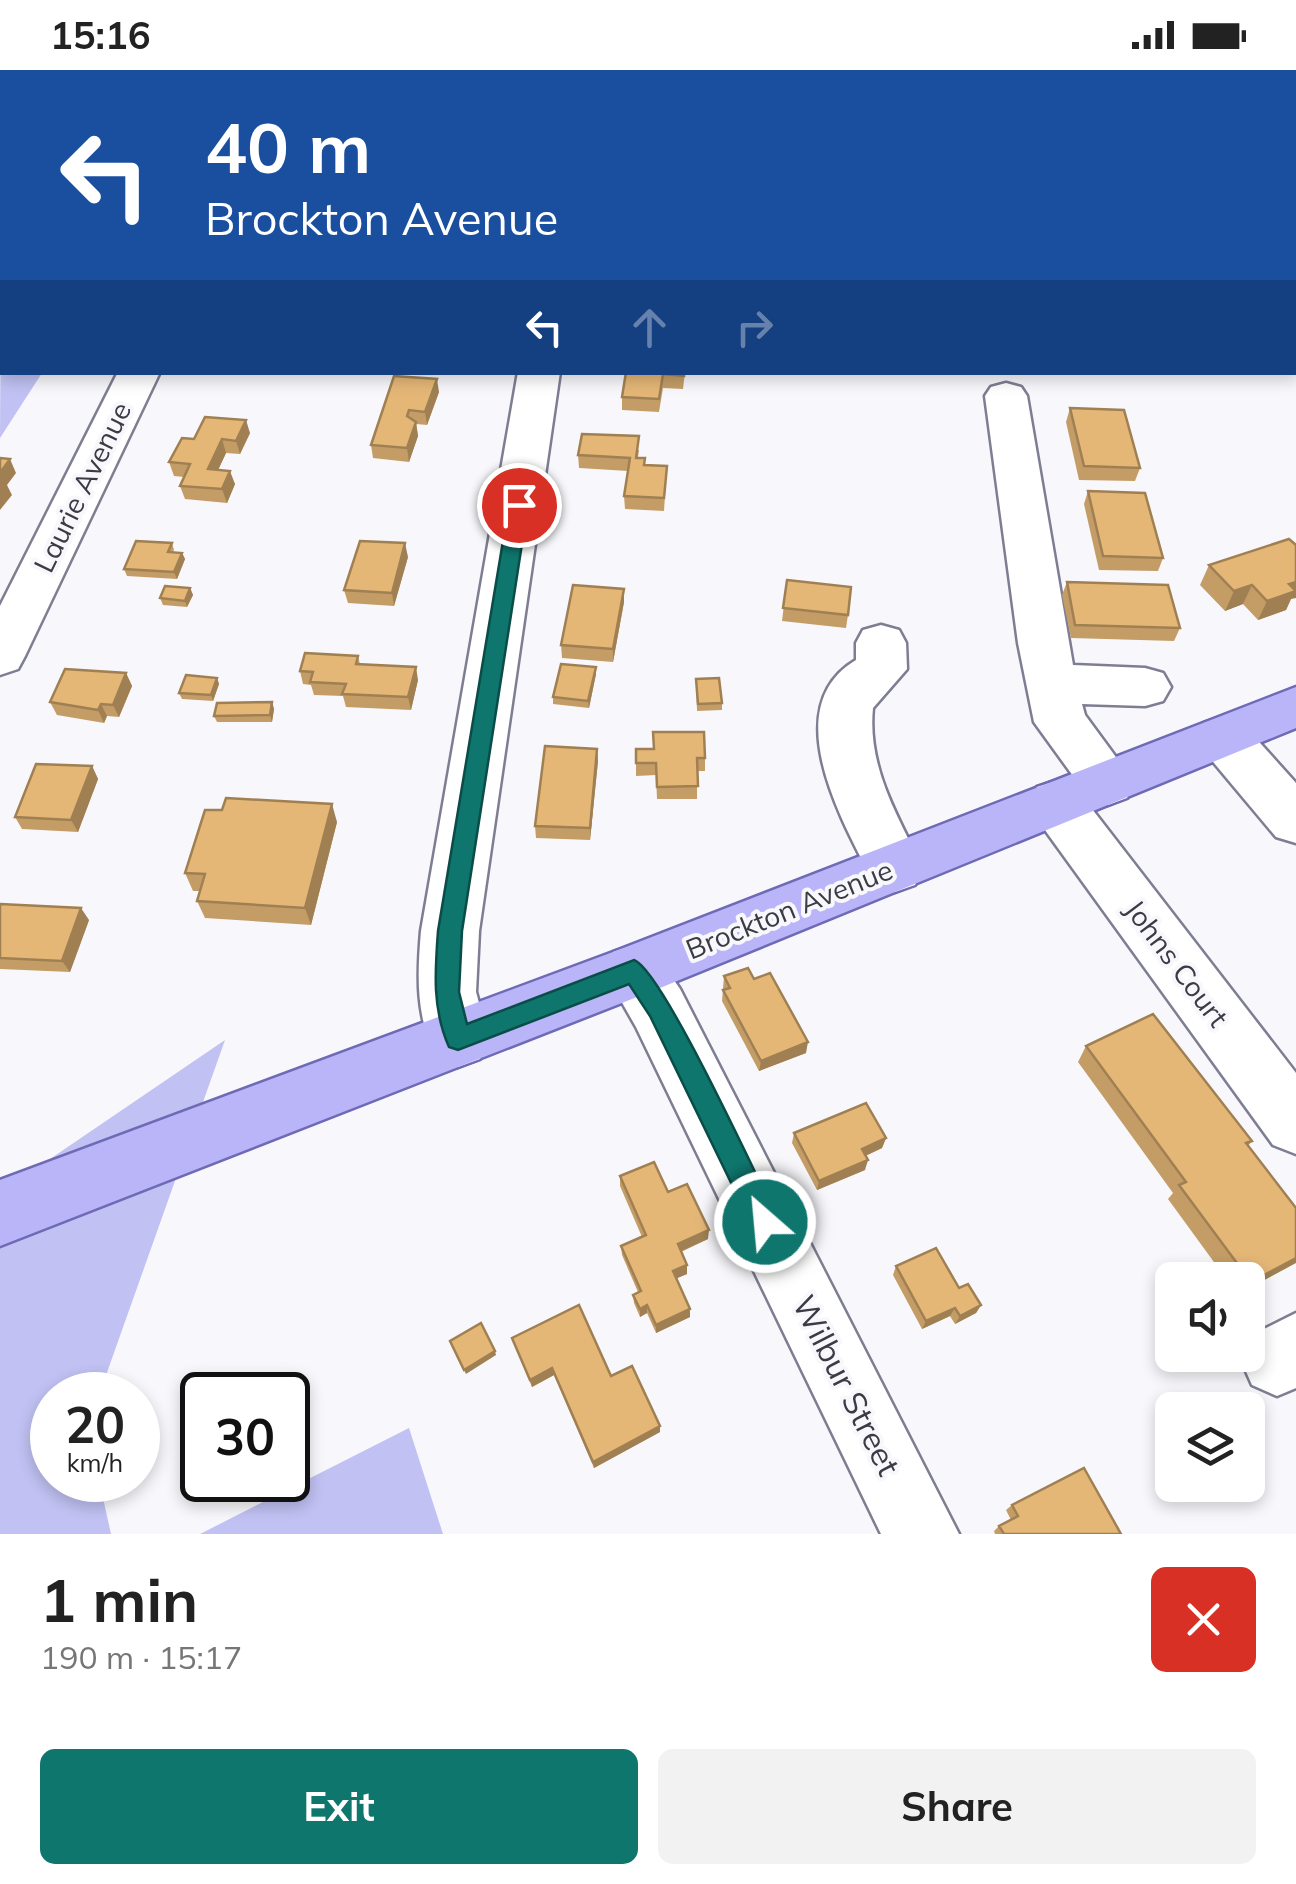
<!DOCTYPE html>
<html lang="en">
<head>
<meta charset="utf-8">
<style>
  :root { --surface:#fff; --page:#f2f2f2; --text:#222; --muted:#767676; --accent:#0f766e }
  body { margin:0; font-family:Mulish,sans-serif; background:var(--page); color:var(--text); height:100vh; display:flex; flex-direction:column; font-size:38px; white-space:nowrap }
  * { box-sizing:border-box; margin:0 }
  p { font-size:32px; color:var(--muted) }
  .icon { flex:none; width:55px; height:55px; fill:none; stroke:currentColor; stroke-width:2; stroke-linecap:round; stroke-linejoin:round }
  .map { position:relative; height:1464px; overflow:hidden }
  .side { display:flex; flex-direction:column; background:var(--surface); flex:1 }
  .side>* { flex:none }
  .banner { position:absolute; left:0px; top:0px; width:1298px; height:305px; box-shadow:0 5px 15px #0003; background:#1a4fa0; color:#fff; overflow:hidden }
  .buttons { position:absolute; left:1155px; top:1192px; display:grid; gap:20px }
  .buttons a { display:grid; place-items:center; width:110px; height:110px; border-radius:15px; background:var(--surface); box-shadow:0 5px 15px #0003; font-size:50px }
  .speed { position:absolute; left:30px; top:1302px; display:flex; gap:20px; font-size:50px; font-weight:700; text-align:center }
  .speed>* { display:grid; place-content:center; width:130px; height:130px; border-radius:50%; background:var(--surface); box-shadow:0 5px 15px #0003; line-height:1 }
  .speed small { font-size:25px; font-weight:400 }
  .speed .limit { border:5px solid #111; border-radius:15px; background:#fff; color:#111 }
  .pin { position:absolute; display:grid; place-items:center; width:85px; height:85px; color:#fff; margin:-42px; border:5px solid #fff; border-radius:50%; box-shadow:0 2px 10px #0007 }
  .me { position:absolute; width:110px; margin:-55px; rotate:333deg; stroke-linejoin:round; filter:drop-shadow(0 0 8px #0008) }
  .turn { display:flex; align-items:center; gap:35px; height:210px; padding:0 40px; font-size:45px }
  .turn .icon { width:130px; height:130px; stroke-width:2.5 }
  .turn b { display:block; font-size:70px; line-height:85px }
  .lanes { display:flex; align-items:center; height:95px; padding:0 40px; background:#0003; justify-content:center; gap:50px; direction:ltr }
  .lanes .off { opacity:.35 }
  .round { display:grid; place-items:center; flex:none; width:105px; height:105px; border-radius:15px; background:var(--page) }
  .headline { display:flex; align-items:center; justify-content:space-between; height:170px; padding:0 40px }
  h1 { font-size:60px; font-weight:700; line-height:75px }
  .primary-button { display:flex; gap:20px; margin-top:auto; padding:20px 40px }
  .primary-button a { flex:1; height:115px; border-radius:15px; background:var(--accent); color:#fff; font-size:40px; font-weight:700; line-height:115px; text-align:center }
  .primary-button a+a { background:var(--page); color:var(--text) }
  .status { display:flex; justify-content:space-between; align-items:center; height:70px; padding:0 50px; background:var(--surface); direction:ltr }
  .status svg { height:28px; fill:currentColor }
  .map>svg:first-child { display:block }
</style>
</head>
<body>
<div class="status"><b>15:16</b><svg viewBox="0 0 49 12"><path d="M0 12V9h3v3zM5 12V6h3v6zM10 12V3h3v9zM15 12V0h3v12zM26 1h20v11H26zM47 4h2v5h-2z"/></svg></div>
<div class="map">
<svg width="1296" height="1464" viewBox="0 0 1296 1464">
  <rect width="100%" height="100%" fill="#f8f8fc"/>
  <g fill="#c1c1f3">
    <polygon points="2,38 2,302 42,303 0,368"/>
    <polygon points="225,970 99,1325 52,1325 52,1410 99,1410 111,1464 0,1464 0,1123"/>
    <polygon points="409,1358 443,1464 200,1464"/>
  </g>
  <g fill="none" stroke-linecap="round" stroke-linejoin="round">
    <defs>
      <g id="minor">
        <polygon points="118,302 160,302 25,586 18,599 0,605 0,536"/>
        <path d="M518,302H560L479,861L476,922L489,969L480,989L458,997L436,989C416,945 417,908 421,861Z"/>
        <polygon points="1006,313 1021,317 1027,326 1073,595 1145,598 1163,603 1171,617 1163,631 1145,636 1082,634 1085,645 1135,713 1127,728 1108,735 1089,728 1034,652 1018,573 985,326 991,317"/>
        <path d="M881,555L899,560L906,573L907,599L873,638C867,697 898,747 923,798L915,815L895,822L875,815C845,756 775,638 856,590V573L863,560Z"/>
        <polygon points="1223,647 1242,653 1296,713 1296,773 1276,767 1204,681 1196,667 1204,653"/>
        <polygon points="1056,711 1075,717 1296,1003 1296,1084 1273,1075 1037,749 1028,733 1037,717"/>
        <polygon points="634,875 655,882 680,919 959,1464 881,1464 636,957 604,901 613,882"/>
        <polygon points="1296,1243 1296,1318 1277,1326 1252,1315 1241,1290 1248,1285 1252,1265"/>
      </g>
      <polygon id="major" points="1296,617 1296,658 655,920 0,1176 0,1110 613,882"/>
    </defs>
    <use href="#minor" stroke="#7e7e93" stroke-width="5"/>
    <use href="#major" stroke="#6f6ab6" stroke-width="5"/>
    <use href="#minor" fill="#fff" fill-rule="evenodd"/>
    <use href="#major" fill="#b9b5f8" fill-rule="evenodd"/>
  </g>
  <g fill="#c49d66">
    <polygon points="626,302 685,302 683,319 663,318 659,342 622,340 622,327"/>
    <polygon points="394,306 439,322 427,355 416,354 418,366 409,392 373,388 371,375"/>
    <polygon points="1070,338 1140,398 1135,411 1079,410 1066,352"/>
    <polygon points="250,363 240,384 226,383 218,400 235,414 227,433 185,429 180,416 184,407 174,406 169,392 194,369"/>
    <polygon points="639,380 638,388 645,388 645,395 667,396 664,441 625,439 624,426 628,401 579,398 578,385"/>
    <polygon points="1088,421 1163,488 1158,501 1099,500 1084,434"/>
    <polygon points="172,473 174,480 173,482 182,483 185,489 177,509 127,506 124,499"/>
    <polygon points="408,487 394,536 348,533 344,520"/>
    <polygon points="1209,495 1291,529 1286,540 1258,550 1243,534 1225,541 1200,515"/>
    <polygon points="787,510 848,545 846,558 782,551"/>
    <polygon points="1067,512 1180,558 1174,571 1071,568 1062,525"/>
    <polygon points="190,518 193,525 187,537 163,535 160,528"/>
    <polygon points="624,519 624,532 613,592 562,588 561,575"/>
    <polygon points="358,586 360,594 418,610 411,640 346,637 343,626 314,625 311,615 303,614 300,601"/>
    <polygon points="596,597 596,604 589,638 553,634 553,627"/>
    <polygon points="126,603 132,616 119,647 107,646 104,653 57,645 50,632"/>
    <polygon points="217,608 219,614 213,631 182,629 179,623"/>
    <polygon points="696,609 722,633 722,640 697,641"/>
    <polygon points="272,632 274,639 272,652 217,652 214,646"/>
    <polygon points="597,679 598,691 590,770 536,768 535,756"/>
    <polygon points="636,679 705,688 705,701 697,701 697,729 657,729 656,705 636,706"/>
    <polygon points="92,696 98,709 78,762 22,759 15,747"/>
    <polygon points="337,752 311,855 205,848 197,831 200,821 193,821 185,803"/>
    <polygon points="0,834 89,850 70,902 0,899"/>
    <polygon points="724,906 754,909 806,983 759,1001 722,931"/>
    <polygon points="1086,976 1252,1071 1248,1076 1296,1138 1248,1219 1248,1210 1227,1210 1168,1129 1173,1123 1078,992"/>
    <polygon points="794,1063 886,1068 882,1078 865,1086 865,1100 817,1120 792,1073"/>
    <polygon points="620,1106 668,1122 708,1169 681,1182 687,1195 687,1204 676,1208 690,1247 656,1263 647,1243 640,1247 634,1233 633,1225 638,1222 622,1185 621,1176 642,1167 620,1116"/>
    <polygon points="896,1196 959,1218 981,1235 976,1243 955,1254 950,1246 922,1259 893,1205"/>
    <polygon points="512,1268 660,1362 594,1398 554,1305 532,1317"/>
    <polygon points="1012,1435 1121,1464 995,1464 994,1461 999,1456 1011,1450 1006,1440"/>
  </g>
  <g fill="#a08053">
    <polygon points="437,309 439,322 427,355 425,342"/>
    <polygon points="246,350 250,363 240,384 236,371"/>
    <polygon points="416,352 418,366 409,392 407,378"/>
    <polygon points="222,369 226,383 212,413 208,399"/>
    <polygon points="10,389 16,403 7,415 12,425 0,440 0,403"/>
    <polygon points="230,401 235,414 227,433 222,419"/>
    <polygon points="405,473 408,487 394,536 392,523"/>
    <polygon points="182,483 185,489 177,509 174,502"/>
    <polygon points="1296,512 1296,528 1291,529 1286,540 1258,550 1267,531 1289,514"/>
    <polygon points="1252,515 1243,534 1225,541 1234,521"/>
    <polygon points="190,518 193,525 187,537 185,531"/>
    <polygon points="624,519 624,532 613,592 613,579"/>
    <polygon points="416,597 418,610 411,640 408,627"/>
    <polygon points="596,597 596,604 589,638 588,631"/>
    <polygon points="126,603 132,616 119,647 113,635"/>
    <polygon points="217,608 219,614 213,631 211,625"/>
    <polygon points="272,632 274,639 272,652 270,645"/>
    <polygon points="101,634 107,646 104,653 98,640"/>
    <polygon points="597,679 598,691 590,770 590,758"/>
    <polygon points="92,696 98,709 78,762 71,750"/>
    <polygon points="332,734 337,752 311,855 305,838"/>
    <polygon points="81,838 89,850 70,902 62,891"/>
    <polygon points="808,972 806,983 759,1001 761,991"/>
    <polygon points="886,1068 882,1078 859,1089 862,1079"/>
    <polygon points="868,1090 865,1100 817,1120 819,1111"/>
    <polygon points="709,1160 708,1169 677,1183 678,1174"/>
    <polygon points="1296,1188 1296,1193 1248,1219 1248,1216 1251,1212"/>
    <polygon points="687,1195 687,1204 673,1210 673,1201"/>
    <polygon points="647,1235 647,1243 640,1247 640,1239"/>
    <polygon points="981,1235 976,1243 955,1254 960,1246"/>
    <polygon points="955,1238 950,1246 922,1259 926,1251"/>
    <polygon points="690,1239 690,1247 656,1263 656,1255"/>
    <polygon points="495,1281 496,1285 466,1304 464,1300"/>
    <polygon points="552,1298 554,1305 532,1317 530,1310"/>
    <polygon points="660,1356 660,1362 594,1398 593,1392"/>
  </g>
  <g fill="#e4b777" stroke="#a08053" stroke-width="2.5">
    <polygon points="350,0 382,0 380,2 348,2"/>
    <polygon points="1221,0 1234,0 1236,2 1204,2 1202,1"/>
    <polygon points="626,302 684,302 684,306 663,304 659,329 622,327"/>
    <polygon points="394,306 437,309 425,342 409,340 407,346 416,352 407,378 371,375"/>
    <polygon points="1070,338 1124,340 1140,398 1084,396"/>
    <polygon points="205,347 246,350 236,371 222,369 208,399 230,401 222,419 180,416 190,394 169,392 182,368 194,369"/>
    <polygon points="582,364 639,366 636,388 645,388 644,395 667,396 664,428 624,426 630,388 578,385"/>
    <polygon points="0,388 10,389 0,403"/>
    <polygon points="1088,421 1145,423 1163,488 1103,486"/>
    <polygon points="1289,469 1296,475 1296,512 1289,514 1296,521 1267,531 1252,515 1234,521 1209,495"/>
    <polygon points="136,471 172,473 168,482 182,483 174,502 124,499"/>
    <polygon points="360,471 405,473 392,523 344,520"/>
    <polygon points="787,510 851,517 848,545 783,538"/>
    <polygon points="1067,512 1168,515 1180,558 1075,555"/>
    <polygon points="573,515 624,519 613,579 561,575"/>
    <polygon points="165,516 190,518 185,531 160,528"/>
    <polygon points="305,583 358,586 356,594 416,597 408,627 342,624 346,614 310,612 313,602 300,601"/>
    <polygon points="561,594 596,597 588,631 553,627"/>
    <polygon points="65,599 126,603 113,635 101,634 98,640 50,632"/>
    <polygon points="186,605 217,608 211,625 179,623"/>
    <polygon points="719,608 722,633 698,634 696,609"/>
    <polygon points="272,632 270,645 214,646 217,633"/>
    <polygon points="653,662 704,662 705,688 697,688 698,716 657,717 656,693 636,693 636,679 654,679"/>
    <polygon points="545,676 597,679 590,758 535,756"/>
    <polygon points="36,694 92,696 71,750 15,747"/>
    <polygon points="226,728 332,734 305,838 197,831 205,804 185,803 205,740 222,740"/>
    <polygon points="0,834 81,838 62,891 0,888"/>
    <polygon points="748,898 754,909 770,903 808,972 761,991 723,920 730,918 724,906"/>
    <polygon points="1153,944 1252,1071 1246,1073 1296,1138 1296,1188 1251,1212 1179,1115 1186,1112 1086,976"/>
    <polygon points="866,1033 886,1068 862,1079 868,1090 819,1111 794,1063"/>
    <polygon points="654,1092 668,1122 687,1114 709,1160 678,1174 687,1195 673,1201 690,1239 656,1255 647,1235 640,1239 633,1225 641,1221 621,1176 646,1165 620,1106"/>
    <polygon points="936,1178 959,1218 968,1214 981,1235 960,1246 955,1238 926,1251 896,1196"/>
    <polygon points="579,1235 611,1306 632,1296 660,1356 593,1392 552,1298 530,1310 512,1268"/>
    <polygon points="481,1253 495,1281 464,1300 450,1271"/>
    <polygon points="1084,1398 1121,1464 1004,1464 999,1456 1018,1446 1012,1435"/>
  </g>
  <path fill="#0f766e" stroke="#0a4d48" stroke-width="2.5" d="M519,428L528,435L462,861L459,922L467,954L634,890C662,900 755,1104 775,1143L779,1152L775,1162L765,1166L755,1162L650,946L629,914L458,980L449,977C432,939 435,901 438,861L509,435Z"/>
  <g text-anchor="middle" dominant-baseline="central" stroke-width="8" stroke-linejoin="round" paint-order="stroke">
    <g font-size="28" fill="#3b3b45" stroke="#f8f8fc">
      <text transform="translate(82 417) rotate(-64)">Laurie Avenue</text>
      <text transform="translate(789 839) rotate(-22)">Brockton Avenue</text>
      <text transform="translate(1177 893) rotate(53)">Johns Court</text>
    </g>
    <g font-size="32" fill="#3b3b45" stroke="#f8f8fc">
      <text transform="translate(847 1315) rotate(63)">Wilbur Street</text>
    </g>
  </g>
</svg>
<div class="buttons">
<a><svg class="icon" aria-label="sound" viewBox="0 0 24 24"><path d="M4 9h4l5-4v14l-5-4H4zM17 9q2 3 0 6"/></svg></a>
<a><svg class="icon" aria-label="layers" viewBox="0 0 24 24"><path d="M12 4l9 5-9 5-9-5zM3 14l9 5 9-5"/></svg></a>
</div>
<div class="speed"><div>20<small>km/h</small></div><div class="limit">30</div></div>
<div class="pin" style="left:519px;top:435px;background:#d93025"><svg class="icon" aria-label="arrive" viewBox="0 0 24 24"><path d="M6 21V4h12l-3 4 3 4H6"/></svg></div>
<svg class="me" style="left:765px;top:1152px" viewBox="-20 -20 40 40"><circle r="17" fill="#0f766e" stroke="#fff" stroke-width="3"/><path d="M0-11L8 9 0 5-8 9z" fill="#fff"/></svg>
<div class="banner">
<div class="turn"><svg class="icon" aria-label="left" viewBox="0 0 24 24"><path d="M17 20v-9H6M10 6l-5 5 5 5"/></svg><div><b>40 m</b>Brockton Avenue</div></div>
<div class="lanes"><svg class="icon" aria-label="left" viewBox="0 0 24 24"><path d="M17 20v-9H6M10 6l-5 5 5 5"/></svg><svg class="icon off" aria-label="ahead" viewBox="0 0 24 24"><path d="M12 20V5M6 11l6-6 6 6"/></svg><svg class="icon off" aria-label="right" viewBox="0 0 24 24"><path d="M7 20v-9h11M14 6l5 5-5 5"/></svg></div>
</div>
</div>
<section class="side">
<div class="headline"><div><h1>1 min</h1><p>190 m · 15:17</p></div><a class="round" style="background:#d93025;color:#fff"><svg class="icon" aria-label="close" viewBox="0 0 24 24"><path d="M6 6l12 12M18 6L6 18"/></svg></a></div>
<div class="primary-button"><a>Exit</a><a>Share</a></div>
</section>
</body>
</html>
